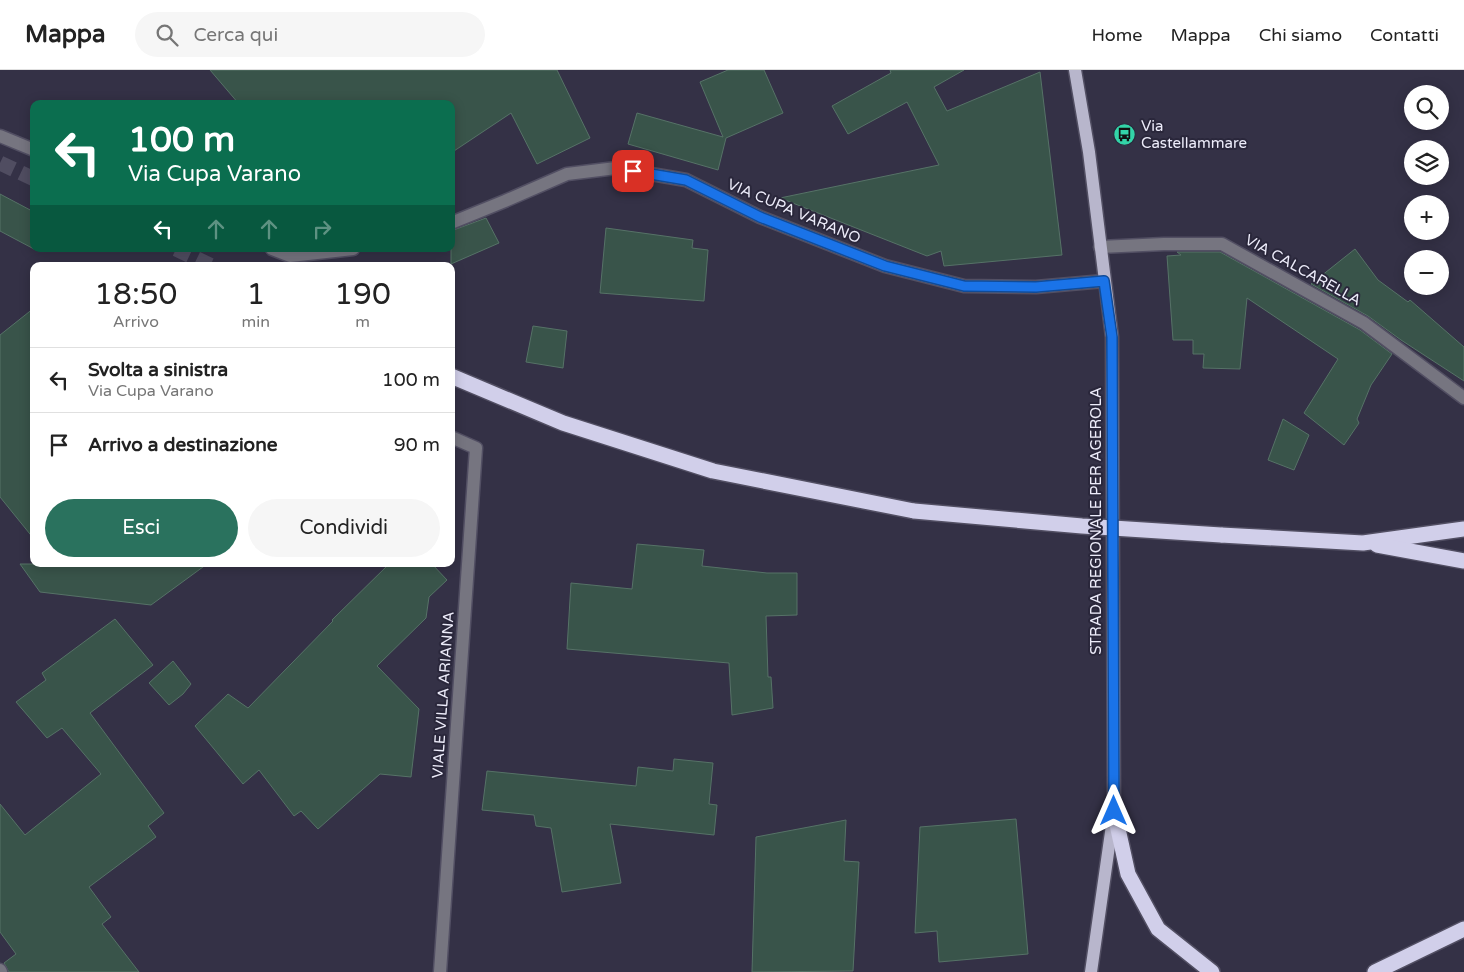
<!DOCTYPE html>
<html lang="it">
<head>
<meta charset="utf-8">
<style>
  :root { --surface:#fff; --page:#f6f6f6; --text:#222; --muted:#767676; --line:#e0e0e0; --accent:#2a725e }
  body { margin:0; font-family:"Varela Round",sans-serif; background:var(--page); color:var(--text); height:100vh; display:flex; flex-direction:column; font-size:19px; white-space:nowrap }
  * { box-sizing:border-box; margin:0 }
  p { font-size:16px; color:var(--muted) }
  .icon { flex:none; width:28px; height:28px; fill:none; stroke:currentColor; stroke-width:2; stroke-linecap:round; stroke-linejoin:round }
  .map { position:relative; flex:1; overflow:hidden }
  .side { position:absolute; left:30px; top:192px; width:425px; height:305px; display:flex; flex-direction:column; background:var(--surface); border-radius:10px; box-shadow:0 2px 12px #0003 }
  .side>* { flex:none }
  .banner { position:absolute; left:30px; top:30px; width:425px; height:152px; border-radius:10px; box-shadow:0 2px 12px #0003; background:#0b6e4f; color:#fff; overflow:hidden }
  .tools { position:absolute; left:1404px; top:15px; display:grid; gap:10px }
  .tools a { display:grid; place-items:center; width:45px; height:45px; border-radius:50%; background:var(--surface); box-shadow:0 2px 12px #0003; font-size:25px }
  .pin { position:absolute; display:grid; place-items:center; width:42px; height:42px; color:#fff; margin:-21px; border-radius:10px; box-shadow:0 2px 8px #0006 }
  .me { position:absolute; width:55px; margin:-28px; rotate:0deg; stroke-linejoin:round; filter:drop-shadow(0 0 4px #0008) }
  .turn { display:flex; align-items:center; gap:18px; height:105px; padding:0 15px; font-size:22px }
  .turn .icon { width:65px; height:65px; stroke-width:2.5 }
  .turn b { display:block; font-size:35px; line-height:42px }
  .lanes { display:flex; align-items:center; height:48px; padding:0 15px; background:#0003; justify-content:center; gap:25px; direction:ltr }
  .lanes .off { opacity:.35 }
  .eta { display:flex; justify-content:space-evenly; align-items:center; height:85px; text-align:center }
  .eta b { font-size:30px; font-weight:600; line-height:35px }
  .button { display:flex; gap:10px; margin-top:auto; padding:10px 15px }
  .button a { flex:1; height:58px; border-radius:30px; background:var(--accent); color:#fff; font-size:20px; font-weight:600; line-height:58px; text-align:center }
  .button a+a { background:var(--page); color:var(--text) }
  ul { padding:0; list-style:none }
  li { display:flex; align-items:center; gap:15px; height:65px; padding:0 15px; border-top:1px solid var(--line) }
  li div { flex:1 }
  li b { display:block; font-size:19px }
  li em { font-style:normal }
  header { display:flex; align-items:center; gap:30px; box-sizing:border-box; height:70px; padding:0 25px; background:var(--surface); border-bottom:1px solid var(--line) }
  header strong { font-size:24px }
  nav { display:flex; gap:28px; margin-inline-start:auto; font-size:18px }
  .search { width:350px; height:45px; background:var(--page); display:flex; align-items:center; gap:12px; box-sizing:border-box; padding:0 18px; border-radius:28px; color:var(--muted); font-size:19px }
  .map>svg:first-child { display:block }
</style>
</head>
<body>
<header>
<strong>Mappa</strong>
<div class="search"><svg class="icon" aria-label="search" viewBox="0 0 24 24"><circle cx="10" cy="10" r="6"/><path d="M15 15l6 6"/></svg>Cerca qui</div>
<nav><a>Home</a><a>Mappa</a><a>Chi siamo</a><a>Contatti</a></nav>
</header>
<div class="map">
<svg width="1464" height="902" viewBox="0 0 1464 902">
  <rect width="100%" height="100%" fill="#343146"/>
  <g fill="#39544a" stroke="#567267">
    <polygon points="210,0 557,0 590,68 537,94 511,43 451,83 451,34 239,34"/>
    <polygon points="728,0 764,0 783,43 726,68 718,100 628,74 637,43 723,67 700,12"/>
    <polygon points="890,0 964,0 934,17 947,41 1040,2 1062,185 944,196 941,181 927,186 780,128 939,95 907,32 848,64 832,36 891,3"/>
    <polygon points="0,124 34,142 34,179 0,161"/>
    <polygon points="486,148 499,173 451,194 451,161"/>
    <polygon points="606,158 693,170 692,178 708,180 704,231 600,223"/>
    <polygon points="1355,179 1378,210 1408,232 1410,230 1464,277 1464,311 1401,270 1368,246 1311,214"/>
    <polygon points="1177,182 1220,182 1360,260 1392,284 1371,315 1357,349 1359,353 1344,375 1304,343 1338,289 1247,228 1240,299 1203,298 1204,284 1193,284 1193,270 1173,270 1167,186 1181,185"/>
    <polygon points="34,238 34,469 0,427 0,265"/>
    <polygon points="533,256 567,261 563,298 526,292"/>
    <polygon points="1283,349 1309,365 1294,400 1268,390"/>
    <polygon points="637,474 704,480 702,496 767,503 797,503 797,545 766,546 768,607 771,607 773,638 732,645 729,593 567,579 571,513 632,519"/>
    <polygon points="20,494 207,494 151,535 40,522"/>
    <polygon points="389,494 432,494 447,510 429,527 426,548 377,596 419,639 411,707 380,704 318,759 301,741 294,746 259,700 243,714 195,656 228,624 248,638 333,551 332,550"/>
    <polygon points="115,549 153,595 90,643 164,743 148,756 156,767 89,817 111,847 102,854 139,902 9,902 4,893 16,884 0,862 0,734 25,765 101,704 62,658 47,668 16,632 46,610 42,603"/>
    <polygon points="173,591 191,614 183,624 169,635 149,613"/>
    <polygon points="674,689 713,693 709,734 717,735 714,765 610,754 621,813 562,822 551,758 536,756 534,745 482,740 487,701 636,716 638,697 673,701"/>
    <polygon points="1016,749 1028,884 939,892 937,861 915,863 920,757"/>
    <polygon points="846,750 844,791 859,792 853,901 752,902 756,767"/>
  </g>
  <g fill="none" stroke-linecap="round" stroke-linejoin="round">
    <g stroke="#504d61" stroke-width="15" stroke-dasharray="15 8" stroke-linecap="butt">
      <polyline points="0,93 34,109"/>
      <polyline points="176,179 212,196"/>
    </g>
    <defs>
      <g id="minor">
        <polyline points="0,66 34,80"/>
        <polyline points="451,153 505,131 567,104 616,98 686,110 760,147 885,196 964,216 1036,217 1104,211"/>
        <polyline points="1100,177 1164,174 1222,174 1364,253 1464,328"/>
        <polyline points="272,179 290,186 353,179"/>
        <polyline points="0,900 1,902"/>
        <polyline points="440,902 476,378 451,367"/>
      </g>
      <polyline id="major" points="1075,0 1089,82 1112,267 1114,741 1091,902"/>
      <g id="highway">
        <polyline points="451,306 563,353 713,401 914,441"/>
        <polyline points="1221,465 1363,473 1464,459"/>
        <polyline points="1377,475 1464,491"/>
        <polyline points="1114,741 1128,804 1158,859 1212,902"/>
        <polyline points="1375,902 1464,859"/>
      </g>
    </defs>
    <use href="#minor" stroke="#524f63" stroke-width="15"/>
    <use href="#major" stroke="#524f63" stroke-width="15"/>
    <use href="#highway" stroke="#524f63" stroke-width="18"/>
    <use href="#minor" stroke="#767580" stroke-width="12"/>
    <use href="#major" stroke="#b8b6cc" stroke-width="12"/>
    <use href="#highway" stroke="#d1cfea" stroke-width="15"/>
    <defs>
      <polyline id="highway-bridge" points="914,441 1082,456 1221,465"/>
    </defs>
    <use href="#highway-bridge" stroke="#524f63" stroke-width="18" stroke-linecap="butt"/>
    <use href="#highway-bridge" stroke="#d1cfea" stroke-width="15"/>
  </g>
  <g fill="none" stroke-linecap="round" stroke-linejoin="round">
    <defs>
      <polyline id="route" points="633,101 686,110 760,147 885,196 964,216 1036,217 1104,211 1112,267 1114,741"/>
    </defs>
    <use href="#route" stroke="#114b97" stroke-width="12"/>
    <use href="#route" stroke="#1a73e8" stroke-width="9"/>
  </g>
  <defs>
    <symbol id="bus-disc" viewBox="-11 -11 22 22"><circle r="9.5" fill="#33d4a8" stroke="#2a273b"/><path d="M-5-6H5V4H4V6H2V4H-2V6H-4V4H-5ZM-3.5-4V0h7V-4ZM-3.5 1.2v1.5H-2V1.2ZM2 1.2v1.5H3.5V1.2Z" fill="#111"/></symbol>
  </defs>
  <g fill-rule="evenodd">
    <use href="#bus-disc" x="1112" y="52" width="25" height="25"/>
  </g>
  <g text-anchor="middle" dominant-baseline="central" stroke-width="4" stroke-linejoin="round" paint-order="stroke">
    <g font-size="15" fill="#edecfa" stroke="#2a273b" text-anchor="start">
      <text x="1141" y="56">Via<tspan x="1141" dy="17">Castellammare</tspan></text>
    </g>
    <g font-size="15" fill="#edecfa" stroke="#2a273b">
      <text transform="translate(794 141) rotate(23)">VIA CUPA VARANO</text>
      <text transform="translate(1303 200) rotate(29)">VIA CALCARELLA</text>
      <text transform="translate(1096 451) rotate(-90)">STRADA REGIONALE PER AGEROLA</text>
      <text transform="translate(443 625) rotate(-86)">VIALE VILLA ARIANNA</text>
    </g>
  </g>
</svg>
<div class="tools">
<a><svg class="icon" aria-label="search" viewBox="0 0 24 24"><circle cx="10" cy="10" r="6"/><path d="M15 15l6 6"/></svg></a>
<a><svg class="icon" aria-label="layers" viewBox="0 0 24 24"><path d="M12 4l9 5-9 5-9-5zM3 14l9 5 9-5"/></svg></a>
<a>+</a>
<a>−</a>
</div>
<div class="pin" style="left:633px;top:101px;background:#d93025"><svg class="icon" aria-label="arrive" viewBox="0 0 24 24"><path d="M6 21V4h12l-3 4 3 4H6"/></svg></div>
<svg class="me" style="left:1114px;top:741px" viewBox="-20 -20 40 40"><path d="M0-17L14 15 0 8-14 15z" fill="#1a73e8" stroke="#fff" stroke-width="4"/></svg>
<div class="banner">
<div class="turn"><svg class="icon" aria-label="left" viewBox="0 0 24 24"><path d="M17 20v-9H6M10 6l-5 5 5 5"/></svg><div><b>100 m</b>Via Cupa Varano</div></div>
<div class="lanes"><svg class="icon" aria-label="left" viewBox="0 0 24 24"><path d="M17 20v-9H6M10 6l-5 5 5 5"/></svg><svg class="icon off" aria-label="ahead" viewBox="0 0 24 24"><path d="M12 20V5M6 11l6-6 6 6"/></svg><svg class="icon off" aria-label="ahead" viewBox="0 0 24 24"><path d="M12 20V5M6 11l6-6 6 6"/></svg><svg class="icon off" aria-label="right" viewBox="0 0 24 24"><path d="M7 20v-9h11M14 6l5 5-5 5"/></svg></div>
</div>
<section class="side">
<div class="eta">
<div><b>18:50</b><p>Arrivo</p></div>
<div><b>1</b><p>min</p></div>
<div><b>190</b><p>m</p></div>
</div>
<ul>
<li><svg class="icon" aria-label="left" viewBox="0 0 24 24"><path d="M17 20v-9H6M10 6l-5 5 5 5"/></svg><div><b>Svolta a sinistra</b><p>Via Cupa Varano</p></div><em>100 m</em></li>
<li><svg class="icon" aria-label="arrive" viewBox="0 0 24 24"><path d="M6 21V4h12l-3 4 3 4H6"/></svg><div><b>Arrivo a destinazione</b></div><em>90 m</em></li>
</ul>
<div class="button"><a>Esci</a><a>Condividi</a></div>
</section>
</div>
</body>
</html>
